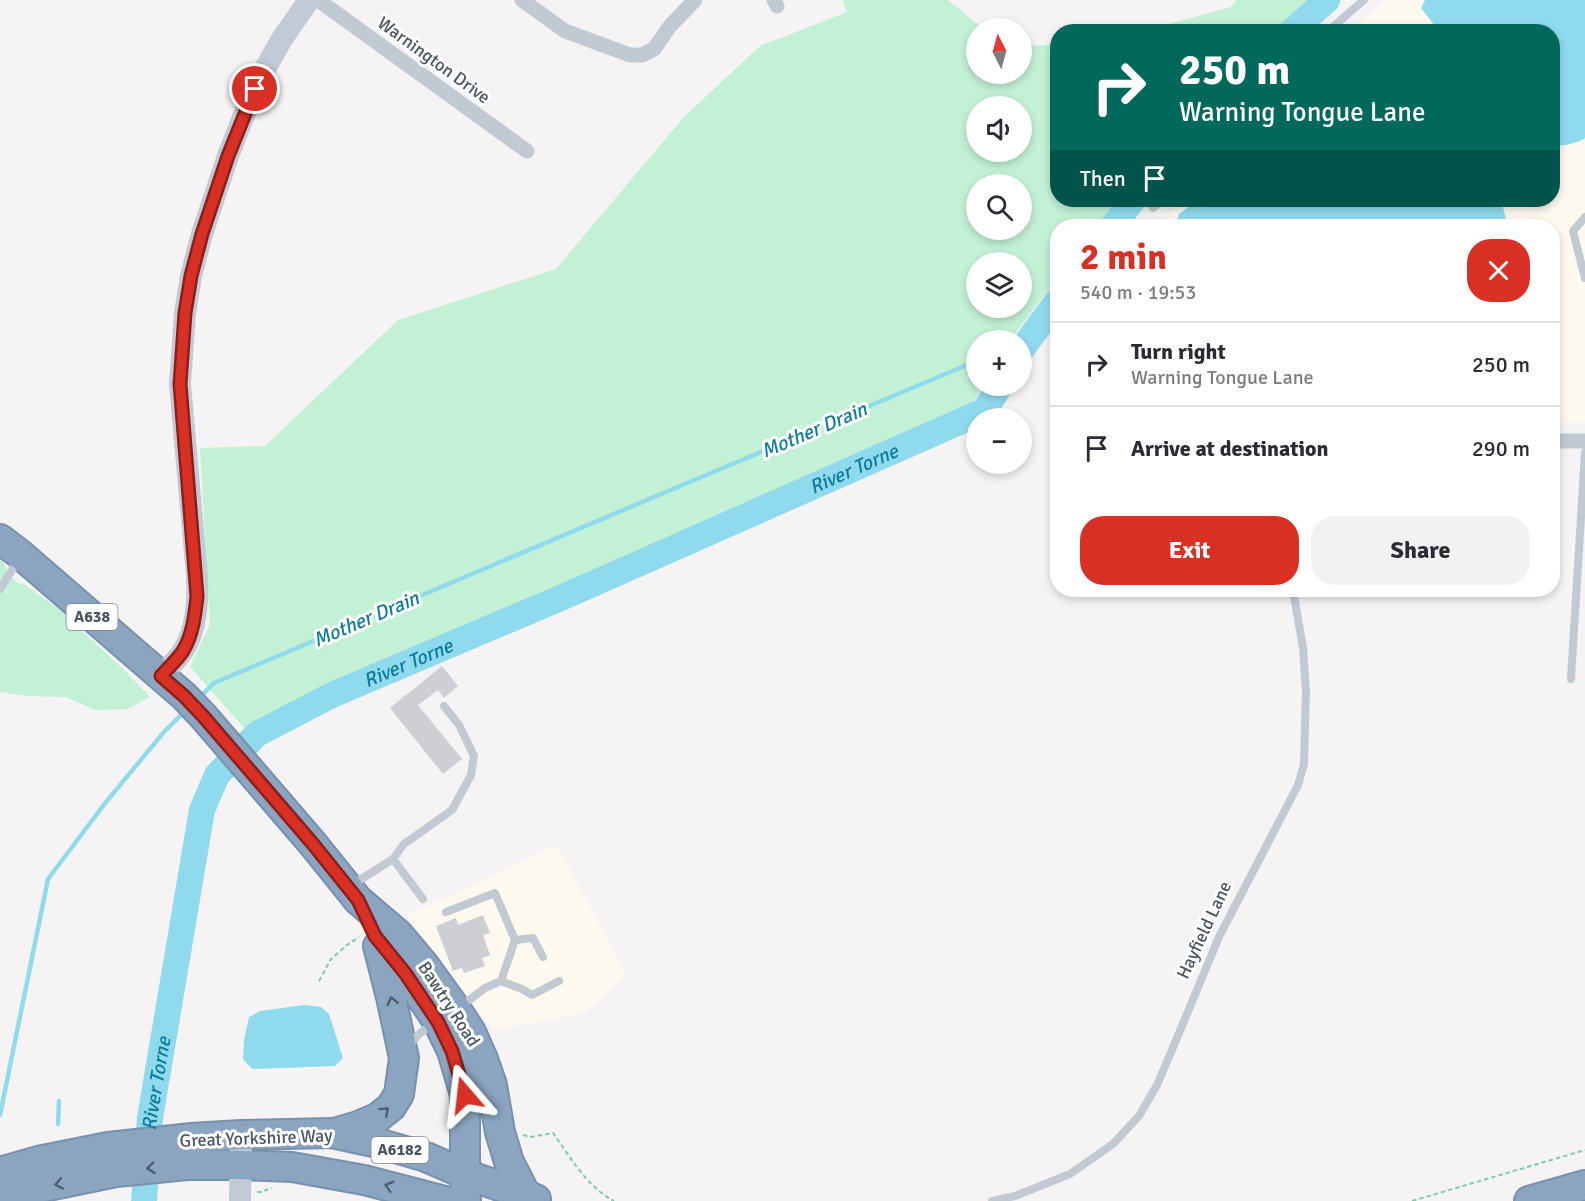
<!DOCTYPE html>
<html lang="en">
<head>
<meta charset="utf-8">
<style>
  :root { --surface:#fff; --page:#f2f2f3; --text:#2b2b33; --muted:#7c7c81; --line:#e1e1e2; --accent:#d93025 }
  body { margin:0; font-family:Signika,sans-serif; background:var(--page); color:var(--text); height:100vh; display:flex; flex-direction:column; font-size:22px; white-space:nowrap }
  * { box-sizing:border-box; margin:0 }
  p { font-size:20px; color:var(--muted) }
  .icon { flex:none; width:33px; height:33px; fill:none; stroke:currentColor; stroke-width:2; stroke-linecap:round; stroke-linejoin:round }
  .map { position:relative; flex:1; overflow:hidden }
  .sheet { position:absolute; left:1050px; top:219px; width:510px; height:378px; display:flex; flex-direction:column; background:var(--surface); border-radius:24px; box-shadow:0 3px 9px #0003 }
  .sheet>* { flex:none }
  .banner { position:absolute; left:1050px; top:24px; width:510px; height:183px; border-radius:24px; box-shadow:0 3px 9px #0003; background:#00695c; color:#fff; overflow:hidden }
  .needle { width:39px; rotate:354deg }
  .fabs { position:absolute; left:966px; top:18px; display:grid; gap:12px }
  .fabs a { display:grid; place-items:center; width:66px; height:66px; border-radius:50%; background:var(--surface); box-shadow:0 3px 9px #0003; font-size:30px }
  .pin { position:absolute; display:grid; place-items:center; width:51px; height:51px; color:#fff; margin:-26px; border:3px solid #fff; border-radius:50%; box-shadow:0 2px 6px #0007 }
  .me { position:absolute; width:66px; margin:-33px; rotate:343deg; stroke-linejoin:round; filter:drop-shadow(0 0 4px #0008) }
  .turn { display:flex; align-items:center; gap:21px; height:126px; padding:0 30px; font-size:27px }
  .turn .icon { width:78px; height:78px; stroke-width:2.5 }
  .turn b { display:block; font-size:42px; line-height:51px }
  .then { display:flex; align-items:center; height:57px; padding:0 30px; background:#0003; gap:12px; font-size:22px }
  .round { display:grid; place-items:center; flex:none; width:63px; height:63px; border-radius:24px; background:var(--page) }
  .head { display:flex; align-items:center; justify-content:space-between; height:102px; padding:0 30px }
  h1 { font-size:36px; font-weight:800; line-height:45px; color:var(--accent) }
  .action { display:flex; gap:12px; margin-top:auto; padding:12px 30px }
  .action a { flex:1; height:69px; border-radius:24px; background:var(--accent); color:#fff; font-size:24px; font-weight:800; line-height:69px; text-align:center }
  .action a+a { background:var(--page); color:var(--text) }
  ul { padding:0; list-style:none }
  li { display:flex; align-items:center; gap:18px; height:84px; padding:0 30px; border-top:2px solid var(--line) }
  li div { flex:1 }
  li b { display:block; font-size:22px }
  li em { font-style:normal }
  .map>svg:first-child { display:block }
</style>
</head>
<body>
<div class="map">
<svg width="1585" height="1201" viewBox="0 0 1585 1201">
  <rect width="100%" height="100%" fill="#f5f3f3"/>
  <g fill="#fdf9ef">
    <polygon points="1386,0 1585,0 1585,422 1553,423 1552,226 1159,226 1181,200 1552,200 1552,32 1351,31"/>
    <polygon points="557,845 626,975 586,1012 535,1023 493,1029 406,916"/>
  </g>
  <g fill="#c3f1d5" fill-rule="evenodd">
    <path d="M843,0H948L977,24L989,28H976V74H1022V41L1036,46L1057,44L1058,200H1120L1098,226H1058L1057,279L1010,340H976V386H983L971,406L302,697L247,731L190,667L210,624L200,448L265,446L398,320L556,269L683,118L760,46L847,12ZM976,106H1022V152H976ZM976,184H1022V230H976ZM976,262H1022V308H976Z"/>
    <polygon points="1236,0 1308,0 1274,31 1143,31 1231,7"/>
    <polygon points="0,559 3,561 6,569 17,583 24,584 61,611 124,670 150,697 127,709 95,710 66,697 27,696 0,692"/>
  </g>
  <g fill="#90daee">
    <path d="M1425,0H1585V138C1578,143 1562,147 1553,145L1552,32L1439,31L1421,8Z"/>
    <polygon points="1198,200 1501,200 1507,223 1507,226 1176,226 1179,214"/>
    <polygon points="304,1005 321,1007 329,1014 343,1058 335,1066 252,1069 243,1059 244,1040 249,1017 260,1011"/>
  </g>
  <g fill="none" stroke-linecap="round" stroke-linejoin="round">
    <g stroke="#90daee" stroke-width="4.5">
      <polyline points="1022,346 1024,346"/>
      <polyline points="199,698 214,683 976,361"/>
      <polyline points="0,1115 48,879 106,802 164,732 186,710"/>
      <polyline points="58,1124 59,1101"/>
    </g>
    <g stroke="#90daee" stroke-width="26">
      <polyline points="1291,32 1327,0"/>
      <polyline points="1113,226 1133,200"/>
      <polyline points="1022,349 1058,300"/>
      <path id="s1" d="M144,1201L150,1118L202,810L217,775L257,734L332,695L563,597L984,411L1000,386"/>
    </g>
  </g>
  <g fill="#cdcfd5">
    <polygon points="442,666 458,686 444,698 438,690 418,705 462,759 443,774 390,708"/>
    <polygon points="483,915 490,933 483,935 490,955 482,958 485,966 464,973 462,968 453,971 436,926 456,918 458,925"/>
  </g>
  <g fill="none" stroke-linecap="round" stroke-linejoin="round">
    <defs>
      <g id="highway">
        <polyline points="0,539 21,555 184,696 203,716 313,844 358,900 399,935 425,966 456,1009 471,1032 483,1059 492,1085 500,1132 509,1162 526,1195"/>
        <polyline points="381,944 405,973 438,1022 452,1051 465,1095 465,1174 466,1201"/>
        <polyline points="334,1133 358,1126 377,1118 391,1107 399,1094 404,1058 391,997 378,946"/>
        <polyline points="0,1172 38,1161 108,1147 192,1138 241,1135 332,1133 378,1143 426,1157 465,1174 536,1199"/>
        <polyline points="0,1196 116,1172 187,1165 240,1165 292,1167 364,1180 445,1201"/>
        <polyline points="1529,1201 1585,1185"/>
      </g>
    </defs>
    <use href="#highway" stroke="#7690ad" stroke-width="32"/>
    <g stroke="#7ad0a6" stroke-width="2" stroke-dasharray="4.5 3" stroke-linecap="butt">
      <polyline points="319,981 331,959 347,945 359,937"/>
      <path d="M523,1135L530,1137L553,1133C571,1158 587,1187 614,1201"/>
      <polyline points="257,1192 261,1192 272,1188"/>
      <polyline points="1412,1201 1585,1150"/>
    </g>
    <g stroke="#c1cad2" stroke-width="8">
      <polyline points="1327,32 1364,0"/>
      <polyline points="1153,208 1162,200"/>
      <polyline points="1585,217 1573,231 1585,278"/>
      <polyline points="0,589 19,559"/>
      <polyline points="1571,679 1585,452"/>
      <polyline points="393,859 404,844 452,810 471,775 474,756 459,725 444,706"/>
      <polyline points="352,885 393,859 423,899"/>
      <polyline points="446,912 495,893 515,940"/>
      <polyline points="501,981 522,989 532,995 559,981"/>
      <polyline points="460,1007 485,988 501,981 515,940 533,938 543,957"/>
      <path d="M409,1048C414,1037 422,1031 432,1025"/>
      <polyline points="992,1201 1015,1196 1070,1174 1113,1144 1139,1116 1157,1085 1172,1050 1219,937 1298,785 1304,764 1306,691 1303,648 1293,590"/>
    </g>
    <g stroke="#c1cad2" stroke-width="15">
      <polyline points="318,0 527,151"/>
      <polyline points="522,0 565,31 630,55 642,55 654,49 670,26 695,0"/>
      <polyline points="774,0 777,6"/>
      <polyline points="1552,441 1585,441"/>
    </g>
    <g stroke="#c1cbd6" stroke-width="22">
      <path d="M161,676C168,668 177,660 183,651C197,629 198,601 197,576L180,384L185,313L191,276L202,234L228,156L242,120L262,74L282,39L309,0"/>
      <polyline points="240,1201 241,1135"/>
    </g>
    <use href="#highway" stroke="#8ba5c1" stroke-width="28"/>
  </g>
  <defs><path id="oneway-chevron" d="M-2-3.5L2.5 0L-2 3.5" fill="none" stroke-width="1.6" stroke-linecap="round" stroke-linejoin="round" transform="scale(1.5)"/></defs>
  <g stroke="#505e6b">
    <use href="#oneway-chevron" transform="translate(392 1001) rotate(-103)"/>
    <use href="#oneway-chevron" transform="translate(385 1111) rotate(-42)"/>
    <use href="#oneway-chevron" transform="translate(151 1168) rotate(174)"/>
    <use href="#oneway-chevron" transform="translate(59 1184) rotate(169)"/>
    <use href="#oneway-chevron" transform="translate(389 1186) rotate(-164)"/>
  </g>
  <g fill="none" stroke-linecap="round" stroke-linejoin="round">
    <defs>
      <path id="route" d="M255,89L228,156L202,234L191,276L185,313L180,384L197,596C195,615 193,634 183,651C177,660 168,668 161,676L184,696L203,716L313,844L358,900L375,936L405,973L438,1022L452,1051L465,1095"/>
    </defs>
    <use href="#route" stroke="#8d1f18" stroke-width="15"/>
    <use href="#route" stroke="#d93025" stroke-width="10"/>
  </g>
  <g text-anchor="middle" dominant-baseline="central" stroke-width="6" stroke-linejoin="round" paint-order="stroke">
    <g fill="#fff" stroke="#808990" stroke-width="1.5">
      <rect x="66.5" y="604" width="51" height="26" rx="4.5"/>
      <rect x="371.5" y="1137" width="57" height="26" rx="4.5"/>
    </g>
    <g font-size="16" font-weight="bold" fill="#4a5661">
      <text x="92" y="617">A638</text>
      <text x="400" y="1150">A6182</text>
    </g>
    <g font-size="18" fill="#4a5661" stroke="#fff">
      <text transform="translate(434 60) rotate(36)">Warnington Drive</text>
      <text transform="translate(1204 930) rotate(-65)">Hayfield Lane</text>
      <text transform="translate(449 1004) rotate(57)">Bawtry Road</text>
      <text transform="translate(256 1138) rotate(-2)">Great Yorkshire Way</text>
    </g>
    <g font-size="20" font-style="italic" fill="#0c7c9b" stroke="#fff">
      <text transform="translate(814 430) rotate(-23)">Mother Drain</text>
      <text stroke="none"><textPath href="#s1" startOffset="1144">River Torne</textPath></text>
      <text transform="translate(366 619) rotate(-23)">Mother Drain</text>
      <text stroke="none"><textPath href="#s1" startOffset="658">River Torne</textPath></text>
      <text stroke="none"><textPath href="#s1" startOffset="118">River Torne</textPath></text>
    </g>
  </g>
</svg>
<div class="fabs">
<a><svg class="needle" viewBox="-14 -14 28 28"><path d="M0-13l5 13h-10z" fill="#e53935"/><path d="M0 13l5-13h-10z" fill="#7c7c81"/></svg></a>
<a><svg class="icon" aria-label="sound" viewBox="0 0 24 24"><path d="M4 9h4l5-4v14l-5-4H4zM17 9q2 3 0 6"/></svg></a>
<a><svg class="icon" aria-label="search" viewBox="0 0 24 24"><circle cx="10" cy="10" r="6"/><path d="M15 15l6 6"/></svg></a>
<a><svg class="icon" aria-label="layers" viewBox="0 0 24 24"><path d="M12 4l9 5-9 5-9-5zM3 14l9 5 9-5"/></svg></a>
<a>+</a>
<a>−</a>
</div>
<div class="pin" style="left:255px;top:89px;background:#d93025"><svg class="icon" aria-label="arrive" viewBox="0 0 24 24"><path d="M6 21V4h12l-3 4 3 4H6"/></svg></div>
<svg class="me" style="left:465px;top:1095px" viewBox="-20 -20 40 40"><path d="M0-17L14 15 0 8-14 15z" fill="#d93025" stroke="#fff" stroke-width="4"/></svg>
<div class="banner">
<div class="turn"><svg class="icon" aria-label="right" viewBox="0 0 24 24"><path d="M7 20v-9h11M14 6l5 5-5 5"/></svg><div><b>250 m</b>Warning Tongue Lane</div></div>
<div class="then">Then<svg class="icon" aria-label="arrive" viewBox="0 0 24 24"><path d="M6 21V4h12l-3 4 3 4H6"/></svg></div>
</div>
<section class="sheet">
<div class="head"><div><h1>2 min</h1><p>540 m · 19:53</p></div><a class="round" style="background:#d93025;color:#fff"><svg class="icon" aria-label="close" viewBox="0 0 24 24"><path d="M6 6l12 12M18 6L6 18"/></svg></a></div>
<ul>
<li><svg class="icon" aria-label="right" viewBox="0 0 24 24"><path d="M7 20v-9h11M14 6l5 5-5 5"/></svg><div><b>Turn right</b><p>Warning Tongue Lane</p></div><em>250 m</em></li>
<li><svg class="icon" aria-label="arrive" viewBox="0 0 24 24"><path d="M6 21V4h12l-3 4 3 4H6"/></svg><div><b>Arrive at destination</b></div><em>290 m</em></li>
</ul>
<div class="action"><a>Exit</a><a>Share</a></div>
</section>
</div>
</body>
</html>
